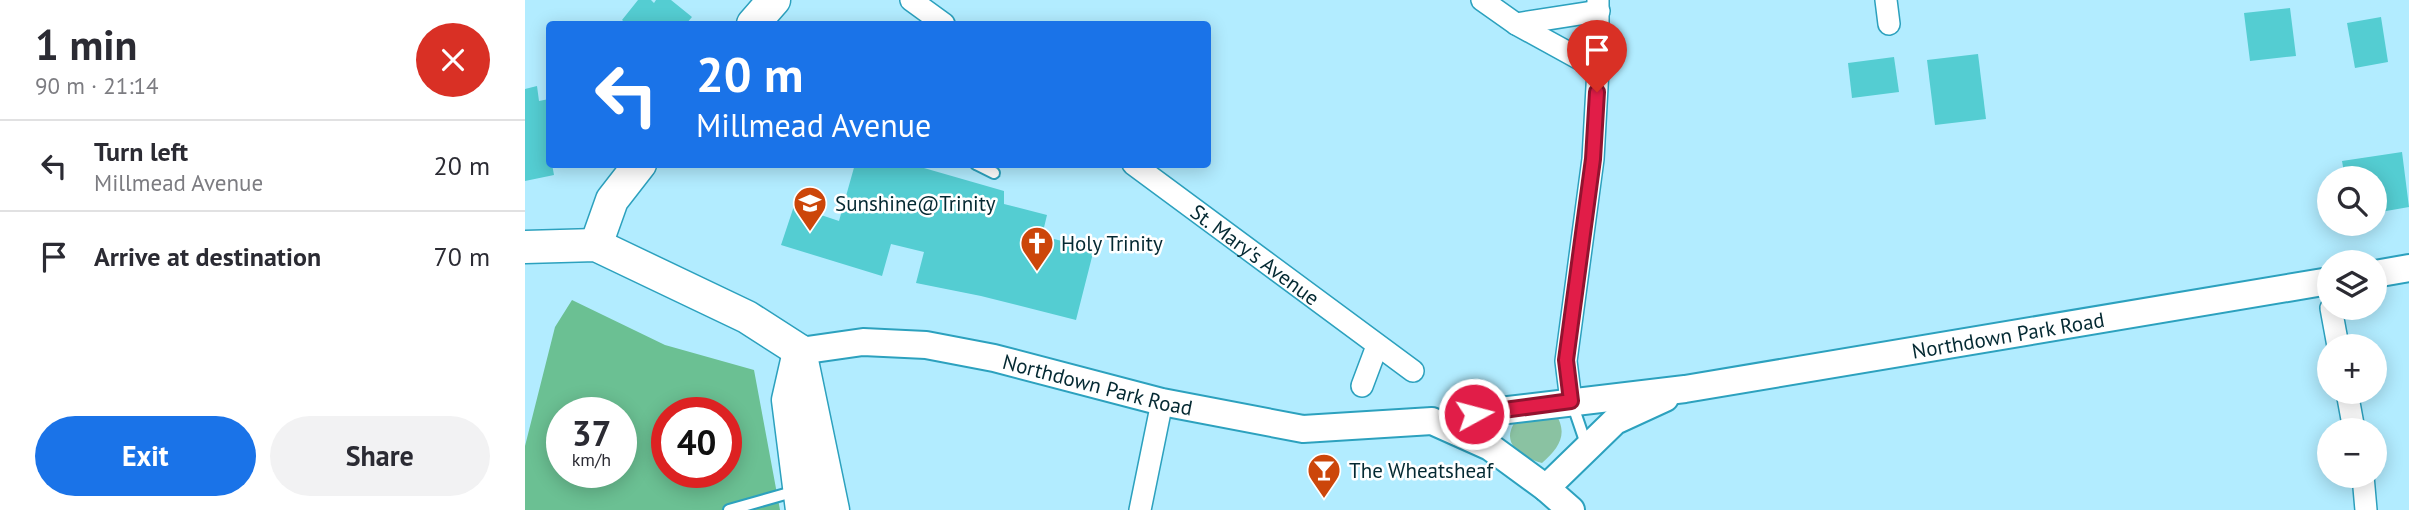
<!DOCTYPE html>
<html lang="en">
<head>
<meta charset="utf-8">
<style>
  :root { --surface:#fff; --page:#f2f2f3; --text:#2b2b33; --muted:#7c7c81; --line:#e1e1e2; --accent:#1a73e8 }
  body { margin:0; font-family:"PT Sans",sans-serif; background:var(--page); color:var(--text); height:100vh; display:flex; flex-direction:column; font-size:26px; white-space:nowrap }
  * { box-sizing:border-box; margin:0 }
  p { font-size:23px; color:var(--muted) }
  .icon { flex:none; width:38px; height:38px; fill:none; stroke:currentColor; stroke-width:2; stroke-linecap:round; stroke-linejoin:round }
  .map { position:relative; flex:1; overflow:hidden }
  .sheet { display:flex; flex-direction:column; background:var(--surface); width:525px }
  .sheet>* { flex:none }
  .guide { position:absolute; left:21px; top:21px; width:665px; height:147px; border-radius:7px; box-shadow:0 4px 18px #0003; background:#1a73e8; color:#fff; overflow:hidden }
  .controls { position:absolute; left:1792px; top:166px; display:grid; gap:14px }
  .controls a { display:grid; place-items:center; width:70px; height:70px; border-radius:50%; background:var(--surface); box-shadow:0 4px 18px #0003; font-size:35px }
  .speed { position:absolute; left:21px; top:397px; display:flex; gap:14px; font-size:35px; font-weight:700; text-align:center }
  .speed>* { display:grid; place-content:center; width:91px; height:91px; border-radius:50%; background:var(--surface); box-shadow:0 4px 18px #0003; line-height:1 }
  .speed small { font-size:18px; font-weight:400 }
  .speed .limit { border:10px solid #d22; background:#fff; color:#111 }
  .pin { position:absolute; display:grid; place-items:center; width:60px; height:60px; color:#fff; margin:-72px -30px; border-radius:50% 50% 50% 0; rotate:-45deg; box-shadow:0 0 7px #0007 }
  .pin .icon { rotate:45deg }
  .me { position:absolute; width:77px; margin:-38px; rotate:83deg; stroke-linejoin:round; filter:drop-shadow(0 0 5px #0008) }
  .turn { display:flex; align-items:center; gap:24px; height:147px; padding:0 35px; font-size:32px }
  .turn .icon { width:91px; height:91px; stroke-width:2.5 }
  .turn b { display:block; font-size:49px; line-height:60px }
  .round { display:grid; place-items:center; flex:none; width:74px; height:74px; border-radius:37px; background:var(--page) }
  .head { display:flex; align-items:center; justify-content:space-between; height:119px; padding:0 35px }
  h1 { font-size:42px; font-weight:700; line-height:52px }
  .primary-button { display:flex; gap:14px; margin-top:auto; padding:14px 35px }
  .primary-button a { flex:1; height:80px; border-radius:42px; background:var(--accent); color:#fff; font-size:28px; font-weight:700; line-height:80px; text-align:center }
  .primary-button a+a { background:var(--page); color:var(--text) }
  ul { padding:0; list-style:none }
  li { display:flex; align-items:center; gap:21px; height:91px; padding:0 35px; border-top:2px solid var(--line) }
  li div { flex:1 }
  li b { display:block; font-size:26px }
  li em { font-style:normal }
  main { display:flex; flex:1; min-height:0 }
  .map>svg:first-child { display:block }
</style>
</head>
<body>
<main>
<section class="sheet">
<div class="head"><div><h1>1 min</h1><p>90 m · 21:14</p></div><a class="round" style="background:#d93025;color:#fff"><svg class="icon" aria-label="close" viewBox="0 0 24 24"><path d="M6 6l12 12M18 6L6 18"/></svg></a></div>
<ul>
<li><svg class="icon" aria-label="left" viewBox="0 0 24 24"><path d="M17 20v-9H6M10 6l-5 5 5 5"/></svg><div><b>Turn left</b><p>Millmead Avenue</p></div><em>20 m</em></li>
<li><svg class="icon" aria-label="arrive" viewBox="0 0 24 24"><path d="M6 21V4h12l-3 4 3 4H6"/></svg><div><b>Arrive at destination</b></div><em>70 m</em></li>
</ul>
<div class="primary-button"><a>Exit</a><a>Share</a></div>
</section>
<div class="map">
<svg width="1884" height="510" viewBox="0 0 1884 510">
  <rect width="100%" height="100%" fill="#b2ecff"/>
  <path fill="#8ac2a2" d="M1030,413C1044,434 1034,448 1017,463C1002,459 980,448 986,430C988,424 991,419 996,417C1006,413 1020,414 1030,413Z"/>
  <path fill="#6bc093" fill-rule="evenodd" d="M47,300L140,345L229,370L255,510H0V446L30,327ZM37,413H96V472H37ZM142,413H201V472H142Z"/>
  <g fill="#54cdd2">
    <polygon points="113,0 126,0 129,3 131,0 146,0 167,17 161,24 102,24 97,20"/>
    <polygon points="1765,8 1771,56 1725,61 1719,13"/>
    <polygon points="1856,17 1863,62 1830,68 1822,23"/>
    <polygon points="1453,54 1461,119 1410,125 1402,60"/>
    <polygon points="1369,57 1374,92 1327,98 1323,63"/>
    <polygon points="12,86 14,101 24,99 24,137 22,137 24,164 27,164 29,175 0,181 0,89"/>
    <polygon points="1877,152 1884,207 1850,213 1850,178 1820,178 1817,161"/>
    <polygon points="330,164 385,164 479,191 479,204 522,215 517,236 569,249 551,320 456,296 391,283 399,252 366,244 357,276 256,245 269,206 314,221"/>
  </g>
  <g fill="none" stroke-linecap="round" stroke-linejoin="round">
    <defs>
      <g id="service">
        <polyline points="451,164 469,173"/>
        <polyline points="1047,403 1062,447"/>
        <polyline points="204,510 271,491"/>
      </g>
      <g id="minor">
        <polyline points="386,0 419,24"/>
        <polyline points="957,0 991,24 1073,69"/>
        <polyline points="1361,0 1364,24"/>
        <polyline points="991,24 1074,11"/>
        <path id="s1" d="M608,164L888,371"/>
        <polyline points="1806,308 1813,346"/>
        <polyline points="837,386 852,346"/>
        <polyline points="1822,392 1829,430"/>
        <polyline points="1046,401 1041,361 1068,159 1073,69 1073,0"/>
        <polyline points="1838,476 1841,510"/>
        <polyline points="615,510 637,402"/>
      </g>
      <g id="tertiary">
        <polyline points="1850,274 1884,268"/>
        <path id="s2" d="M275,351L338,342L401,345L469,358L637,402L778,429L907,421L965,447L1021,488L1046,510"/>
        <path id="s3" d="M933,432L949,414L1160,389L1804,281"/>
        <polyline points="1021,488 1090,421 1140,398"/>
      </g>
      <g id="secondary">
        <polyline points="228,24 249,0"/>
        <polyline points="71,245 87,200 115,164"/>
        <polyline points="0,247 71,245 222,317 275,351"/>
        <polyline points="275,351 308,510"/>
        <polyline points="273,356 263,400 277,510"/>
      </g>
    </defs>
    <use href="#service" stroke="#2ca1be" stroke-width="14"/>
    <use href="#minor" stroke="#2ca1be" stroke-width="24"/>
    <use href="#tertiary" stroke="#2ca1be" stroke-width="30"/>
    <use href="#secondary" stroke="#2ca1be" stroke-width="35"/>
    <use href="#service" stroke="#fff" stroke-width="10"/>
    <use href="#minor" stroke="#fff" stroke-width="21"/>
    <use href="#tertiary" stroke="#fff" stroke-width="26"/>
    <use href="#secondary" stroke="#fff" stroke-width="32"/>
  </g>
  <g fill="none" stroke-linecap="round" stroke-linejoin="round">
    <defs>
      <polyline id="route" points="949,414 1046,401 1041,360 1068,159 1072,92"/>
    </defs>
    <use href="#route" stroke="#92132f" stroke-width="18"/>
    <use href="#route" stroke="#e11d48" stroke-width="12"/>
  </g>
  <defs>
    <symbol id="school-pin" viewBox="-11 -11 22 30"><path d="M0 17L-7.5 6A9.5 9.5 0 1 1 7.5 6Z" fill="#cc460a" stroke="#fff"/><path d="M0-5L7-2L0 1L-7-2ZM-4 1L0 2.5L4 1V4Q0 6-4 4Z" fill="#fff"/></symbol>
    <symbol id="church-pin" viewBox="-11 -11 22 30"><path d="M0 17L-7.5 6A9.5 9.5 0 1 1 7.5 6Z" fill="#cc460a" stroke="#fff"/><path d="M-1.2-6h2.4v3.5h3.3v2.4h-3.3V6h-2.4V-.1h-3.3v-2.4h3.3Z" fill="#fff"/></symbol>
    <symbol id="bar-pin" viewBox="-11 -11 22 30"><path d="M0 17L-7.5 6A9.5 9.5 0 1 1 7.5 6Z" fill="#cc460a" stroke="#fff"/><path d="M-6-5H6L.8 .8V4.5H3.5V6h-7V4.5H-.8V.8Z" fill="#fff"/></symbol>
  </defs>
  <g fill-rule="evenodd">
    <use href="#school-pin" x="266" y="184" width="38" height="52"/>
    <use href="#church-pin" x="493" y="224" width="38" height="52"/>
    <use href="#bar-pin" x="780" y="451" width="38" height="52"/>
  </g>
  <g text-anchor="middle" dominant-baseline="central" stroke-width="5" stroke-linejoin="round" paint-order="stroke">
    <g font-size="21" fill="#042932" stroke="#fff" text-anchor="start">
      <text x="310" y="203">Sunshine@Trinity</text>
      <text x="536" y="243">Holy Trinity</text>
      <text x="824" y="470">The Wheatsheaf</text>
    </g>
    <g font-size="21" fill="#042932" stroke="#fff">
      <text stroke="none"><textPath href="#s1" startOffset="152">St. Mary's Avenue</textPath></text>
      <text stroke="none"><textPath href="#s3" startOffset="564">Northdown Park Road</textPath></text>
      <text stroke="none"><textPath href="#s2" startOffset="303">Northdown Park Road</textPath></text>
    </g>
  </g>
</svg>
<div class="controls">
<a><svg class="icon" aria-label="search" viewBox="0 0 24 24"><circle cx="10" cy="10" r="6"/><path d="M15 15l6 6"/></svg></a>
<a><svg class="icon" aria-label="layers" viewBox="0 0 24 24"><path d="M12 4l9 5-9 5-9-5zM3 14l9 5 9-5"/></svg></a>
<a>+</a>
<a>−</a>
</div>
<div class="speed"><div>37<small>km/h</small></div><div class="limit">40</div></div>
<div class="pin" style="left:1072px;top:92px;background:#d93025"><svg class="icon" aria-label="arrive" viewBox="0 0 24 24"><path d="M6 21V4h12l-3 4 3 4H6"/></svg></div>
<svg class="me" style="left:949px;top:414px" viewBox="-20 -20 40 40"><circle r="17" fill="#e11d48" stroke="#fff" stroke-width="3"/><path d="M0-11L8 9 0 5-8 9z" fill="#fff"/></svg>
<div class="guide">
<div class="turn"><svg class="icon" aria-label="left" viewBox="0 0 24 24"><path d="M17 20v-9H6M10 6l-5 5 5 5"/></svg><div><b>20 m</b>Millmead Avenue</div></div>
</div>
</div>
</main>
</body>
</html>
